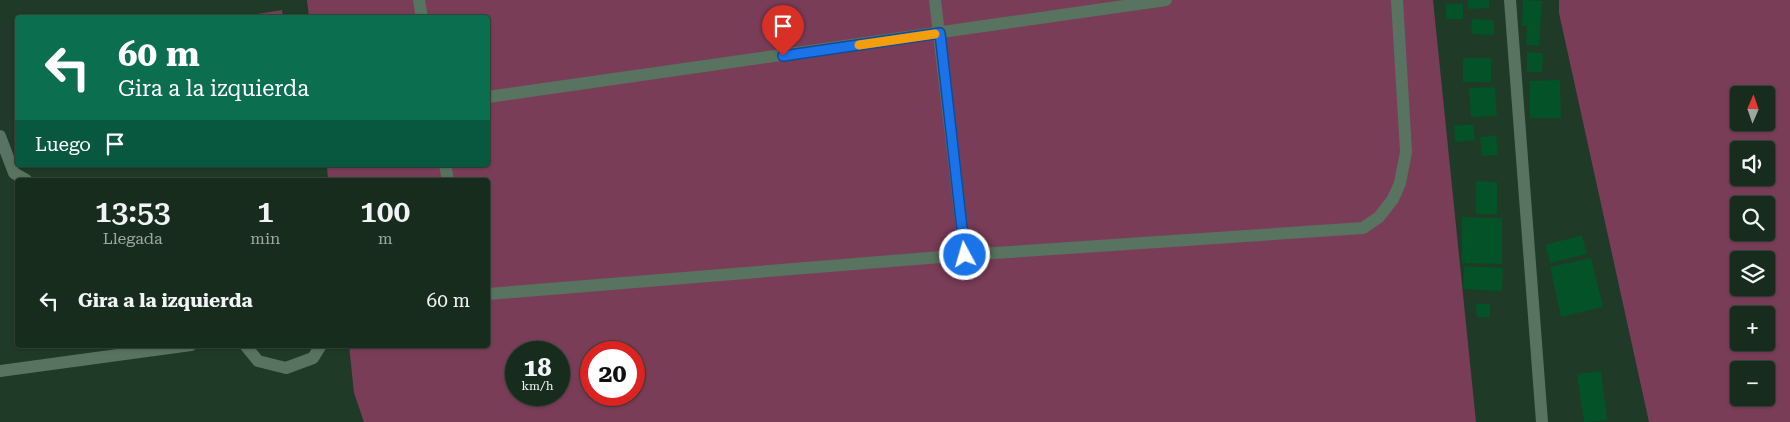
<!DOCTYPE html>
<html lang="es">
<head>
<meta charset="utf-8">
<style>
  :root { --surface:#172c1d; --page:#24382a; --text:#f1f3f6; --muted:#9ea7a4; --line:#36483b }
  body { margin:0; font-family:"Roboto Serif",serif; background:var(--page); color:var(--text); height:100vh; display:flex; flex-direction:column; font-size:19px; white-space:nowrap }
  * { box-sizing:border-box; margin:0 }
  p { font-size:16px; color:var(--muted) }
  .icon { flex:none; width:28px; height:28px; fill:none; stroke:currentColor; stroke-width:2; stroke-linecap:round; stroke-linejoin:round }
  .map { position:relative; flex:1; overflow:hidden }
  .side { position:absolute; left:15px; top:178px; width:475px; height:170px; display:flex; flex-direction:column; background:var(--surface); border-radius:5px; box-shadow:0 1px 4px #0004,0 0 0 1px var(--line) }
  .side>* { flex:none }
  .banner { position:absolute; left:15px; top:15px; width:475px; height:152px; border-radius:5px; box-shadow:0 1px 4px #0004,0 0 0 1px var(--line); background:#0b6e4f; color:#fff; overflow:hidden }
  .needle { width:32px; rotate:2deg }
  .controls { position:absolute; left:1730px; top:86px; display:grid; gap:10px }
  .controls a { display:grid; place-items:center; width:45px; height:45px; border-radius:5px; background:var(--surface); box-shadow:0 1px 4px #0004,0 0 0 1px var(--line); font-size:25px }
  .speed { position:absolute; left:505px; top:341px; display:flex; gap:10px; font-size:25px; font-weight:700; text-align:center }
  .speed>* { display:grid; place-content:center; width:65px; height:65px; border-radius:50%; background:var(--surface); box-shadow:0 1px 4px #0004,0 0 0 1px var(--line); line-height:1 }
  .speed small { font-size:12px; font-weight:400 }
  .speed .limit { border:8px solid #d22; background:#fff; color:#111 }
  .pin { position:absolute; display:grid; place-items:center; width:42px; height:42px; color:#fff; margin:-51px -21px; border-radius:50% 50% 50% 0; rotate:-45deg; box-shadow:0 0 5px #0007 }
  .pin .icon { rotate:45deg }
  .me { position:absolute; width:55px; margin:-28px; rotate:354deg; stroke-linejoin:round; filter:drop-shadow(0 0 4px #0008) }
  .turn { display:flex; align-items:center; gap:18px; height:105px; padding:0 20px; font-size:22px }
  .turn .icon { width:65px; height:65px; stroke-width:2.5 }
  .turn b { display:block; font-size:35px; line-height:42px }
  .then { display:flex; align-items:center; height:48px; padding:0 20px; background:#0003; gap:10px; font-size:19px }
  .eta { display:flex; justify-content:space-evenly; align-items:center; height:85px; text-align:center }
  .eta b { font-size:30px; font-weight:600; line-height:35px }
  ul { padding:0; list-style:none }
  li { display:flex; align-items:center; gap:15px; height:75px; padding:0 20px }
  li div { flex:1 }
  li b { display:block; font-size:19px }
  li em { font-style:normal }
  .map>svg:first-child { display:block }
</style>
</head>
<body>
<div class="map">
<svg width="1790" height="422" viewBox="0 0 1790 422">
  <rect width="100%" height="100%" fill="#1f3a27"/>
  <g fill="#7a3d58" fill-rule="evenodd">
    <path d="M307,0H1433L1476,422H364L354,393L349,345H488V180H328L327,165H488V18L309,17ZM516,352H559V395H516ZM591,352H634V395H591Z"/>
    <path d="M1559,0H1790V422H1649L1559,13ZM1739,95H1766V122H1739ZM1739,150H1766V178H1739ZM1739,205H1766V232H1739ZM1739,260H1766V288H1739ZM1739,315H1766V342H1739ZM1739,370H1766V398H1739Z"/>
    <polygon points="282,10 283,17 239,17"/>
  </g>
  <g fill="#045228">
    <polygon points="1468,0 1489,0 1489,8 1468,9"/>
    <polygon points="1523,0 1542,1 1539,46 1526,45 1527,26 1522,26"/>
    <rect x="1446" y="4" width="17" height="15"/>
    <polygon points="1472,19 1494,20 1494,35 1471,34"/>
    <polygon points="1527,52 1543,53 1542,72 1527,72"/>
    <rect x="1463" y="58" width="28" height="24"/>
    <polygon points="1560,80 1561,118 1530,118 1530,81"/>
    <polygon points="1495,87 1497,116 1471,117 1469,88"/>
    <polygon points="1473,124 1475,140 1455,142 1454,126"/>
    <polygon points="1496,135 1498,155 1482,156 1480,137"/>
    <polygon points="1476,181 1497,182 1497,214 1476,214"/>
    <polygon points="1462,217 1502,218 1502,264 1462,263"/>
    <polygon points="1582,235 1587,254 1550,263 1545,245"/>
    <polygon points="1591,258 1603,307 1561,317 1550,267"/>
    <polygon points="1464,266 1503,268 1502,291 1463,289"/>
    <polygon points="1476,304 1490,304 1490,317 1477,317"/>
    <polygon points="1601,371 1607,420 1584,422 1577,374"/>
  </g>
  <g fill="none" stroke-linecap="round" stroke-linejoin="round">
    <g stroke="#58735f" stroke-width="12">
      <polyline points="419,0 422,18"/>
      <polyline points="935,0 965,255"/>
      <polyline points="1510,0 1542,422"/>
      <polyline points="488,97 1166,0"/>
      <polyline points="0,136 14,173 26,180"/>
      <polyline points="445,165 448,180"/>
      <polyline points="488,294 965,255 1363,228 1379,217 1393,199 1400,183 1406,152 1397,0"/>
      <polyline points="245,345 258,361 286,368 313,358 321,345"/>
      <polyline points="0,371 191,345"/>
    </g>
  </g>
  <g fill="none" stroke-linecap="round" stroke-linejoin="round">
    <defs>
      <polyline id="route" points="783,56 940,33 965,255"/>
    </defs>
    <use href="#route" stroke="#114b97" stroke-width="12"/>
    <use href="#route" stroke="#1a73e8" stroke-width="9"/>
    <polyline stroke="#f59e0b" stroke-width="9" points="859,45 935,34"/>
  </g>
</svg>
<div class="controls">
<a><svg class="needle" viewBox="-14 -14 28 28"><path d="M0-13l5 13h-10z" fill="#e53935"/><path d="M0 13l5-13h-10z" fill="#9ea7a4"/></svg></a>
<a><svg class="icon" aria-label="sound" viewBox="0 0 24 24"><path d="M4 9h4l5-4v14l-5-4H4zM17 9q2 3 0 6"/></svg></a>
<a><svg class="icon" aria-label="search" viewBox="0 0 24 24"><circle cx="10" cy="10" r="6"/><path d="M15 15l6 6"/></svg></a>
<a><svg class="icon" aria-label="layers" viewBox="0 0 24 24"><path d="M12 4l9 5-9 5-9-5zM3 14l9 5 9-5"/></svg></a>
<a>+</a>
<a>−</a>
</div>
<div class="speed"><div>18<small>km/h</small></div><div class="limit">20</div></div>
<div class="pin" style="left:783px;top:56px;background:#d93025"><svg class="icon" aria-label="arrive" viewBox="0 0 24 24"><path d="M6 21V4h12l-3 4 3 4H6"/></svg></div>
<svg class="me" style="left:965px;top:255px" viewBox="-20 -20 40 40"><circle r="17" fill="#1a73e8" stroke="#fff" stroke-width="3"/><path d="M0-11L8 9 0 5-8 9z" fill="#fff"/></svg>
<div class="banner">
<div class="turn"><svg class="icon" aria-label="left" viewBox="0 0 24 24"><path d="M17 20v-9H6M10 6l-5 5 5 5"/></svg><div><b>60 m</b>Gira a la izquierda</div></div>
<div class="then">Luego<svg class="icon" aria-label="arrive" viewBox="0 0 24 24"><path d="M6 21V4h12l-3 4 3 4H6"/></svg></div>
</div>
<section class="side">
<div class="eta">
<div><b>13:53</b><p>Llegada</p></div>
<div><b>1</b><p>min</p></div>
<div><b>100</b><p>m</p></div>
</div>
<ul>
<li><svg class="icon" aria-label="left" viewBox="0 0 24 24"><path d="M17 20v-9H6M10 6l-5 5 5 5"/></svg><div><b>Gira a la izquierda</b></div><em>60 m</em></li>
</ul>
</section>
</div>
</body>
</html>
